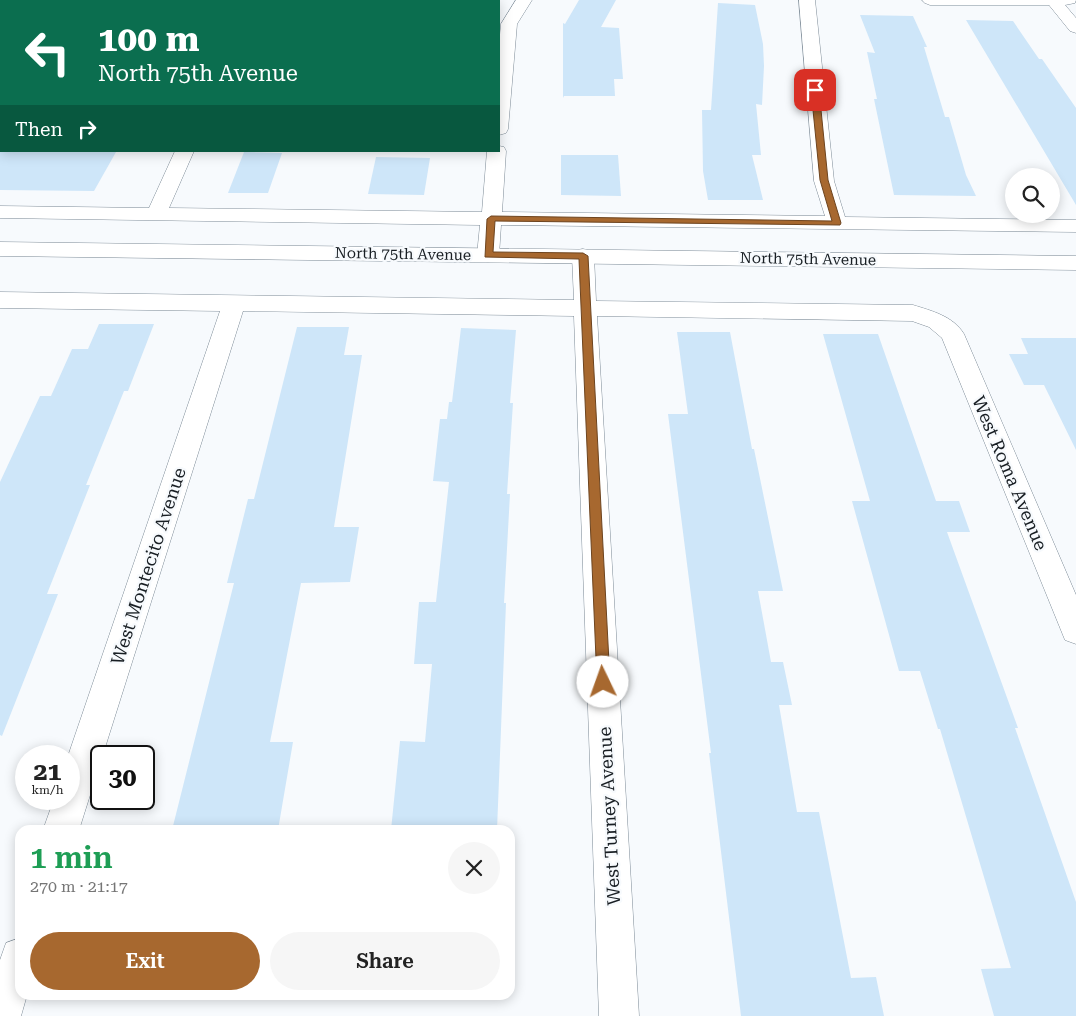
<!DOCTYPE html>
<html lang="en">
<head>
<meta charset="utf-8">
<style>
  :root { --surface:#fff; --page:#f6f6f6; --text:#222; --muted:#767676; --accent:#a7682f }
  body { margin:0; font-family:"Roboto Serif",serif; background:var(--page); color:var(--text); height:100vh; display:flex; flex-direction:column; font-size:19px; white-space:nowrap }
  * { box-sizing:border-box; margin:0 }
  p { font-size:16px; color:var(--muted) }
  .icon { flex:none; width:28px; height:28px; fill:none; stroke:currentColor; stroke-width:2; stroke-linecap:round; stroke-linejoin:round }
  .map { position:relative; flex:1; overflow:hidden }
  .panel { position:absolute; left:15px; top:825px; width:500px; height:175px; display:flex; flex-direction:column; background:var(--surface); border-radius:15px; box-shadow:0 2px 12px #0003 }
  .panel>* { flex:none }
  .top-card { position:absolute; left:0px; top:0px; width:500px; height:152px; box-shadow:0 2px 12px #0003; background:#0b6e4f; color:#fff; overflow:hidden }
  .controls { position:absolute; left:1005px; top:168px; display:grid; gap:10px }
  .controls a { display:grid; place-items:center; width:55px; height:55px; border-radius:50%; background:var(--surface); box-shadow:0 2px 12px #0003; font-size:25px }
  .speed { position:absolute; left:15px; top:745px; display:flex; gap:10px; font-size:25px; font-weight:700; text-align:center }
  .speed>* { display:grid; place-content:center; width:65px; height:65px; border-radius:50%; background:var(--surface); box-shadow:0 2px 12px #0003; line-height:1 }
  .speed small { font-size:12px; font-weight:400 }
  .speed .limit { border:2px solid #111; border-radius:8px; background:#fff; color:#111 }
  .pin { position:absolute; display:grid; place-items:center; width:42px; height:42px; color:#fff; margin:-21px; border-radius:10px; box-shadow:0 2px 8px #0006 }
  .me { position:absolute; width:55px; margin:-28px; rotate:357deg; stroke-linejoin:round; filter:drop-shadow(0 0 4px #0008) }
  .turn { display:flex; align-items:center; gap:18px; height:105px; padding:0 15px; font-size:22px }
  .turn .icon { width:65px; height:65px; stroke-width:2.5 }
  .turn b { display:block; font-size:35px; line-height:42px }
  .then { display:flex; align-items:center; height:48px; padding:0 15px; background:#0003; gap:10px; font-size:19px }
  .round { display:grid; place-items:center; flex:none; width:52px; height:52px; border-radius:26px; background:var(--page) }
  .summary { display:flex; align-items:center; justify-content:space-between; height:85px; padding:0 15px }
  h1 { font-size:30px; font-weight:600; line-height:38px; color:#1e9e55 }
  .cta { display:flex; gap:10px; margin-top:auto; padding:10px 15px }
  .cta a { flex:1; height:58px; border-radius:30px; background:var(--accent); color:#fff; font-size:20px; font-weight:600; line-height:58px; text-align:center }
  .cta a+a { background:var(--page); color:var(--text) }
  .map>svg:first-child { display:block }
</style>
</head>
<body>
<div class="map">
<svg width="1076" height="1016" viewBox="0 0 1076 1016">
  <rect width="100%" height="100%" fill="#f7fafd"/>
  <g fill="#cee6f9">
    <polygon points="579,0 616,0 601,27 619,28 623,79 614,79 615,96 564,96 563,98 563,23 565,24"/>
    <polygon points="718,3 755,5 763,44 764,66 762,105 756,104 761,155 752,155 763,200 708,200 703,171 702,110 711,110"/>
    <polygon points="860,15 913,16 927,47 924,47 945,117 949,117 966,175 976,196 894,195 874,99 877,99 867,52 875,53"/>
    <polygon points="966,20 1013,21 1039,59 1042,59 1076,108 1076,205"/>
    <polygon points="0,151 68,151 116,152 94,191 0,190"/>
    <polygon points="244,152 282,153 268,193 228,193"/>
    <polygon points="561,155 618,155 621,196 561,195"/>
    <polygon points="376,157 430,158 424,195 368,194"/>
    <polygon points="99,324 154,324 128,391 124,391 86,485 90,485 47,594 58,594 2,736 0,735 0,482 40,396 51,396 72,349 88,349"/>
    <polygon points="297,327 349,327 344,355 362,355 334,527 359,527 350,582 301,583 270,742 293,742 278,830 172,830 234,583 227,583 248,499 254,499"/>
    <polygon points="461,328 516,330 510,403 513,403 507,494 510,494 504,603 506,603 497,830 391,830 400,741 425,742 432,664 414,664 419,602 436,602 449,482 433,481 440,419 447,419 449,402 452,402"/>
    <polygon points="677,332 730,332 752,449 754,449 783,591 758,591 771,662 783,662 792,705 779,705 797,812 819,812 851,978 876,977 884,1016 741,1016 709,753 711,753 668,414 688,414"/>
    <polygon points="823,334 878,334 936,501 959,501 970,532 947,532 1018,728 1015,728 1076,902 1076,1016 994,1016 981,969 1011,968 940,729 938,729 920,671 899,671 852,501 870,501"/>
    <polygon points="1021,338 1076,338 1076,450 1044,385 1024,385 1009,354 1028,354"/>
  </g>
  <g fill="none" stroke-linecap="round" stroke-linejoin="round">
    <defs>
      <g id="street">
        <rect x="250" y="0" width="16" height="1"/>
        <polygon points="516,0 532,0 517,24 508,129 506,133 499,135 499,45 501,24"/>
        <polygon points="799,0 815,0 834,181 845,217 1076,220 1076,232 501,225 499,255 496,260 488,262 480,260 477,255 480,225 0,218 0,206 149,208 175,151 194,151 169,208 482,212 487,151 499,151 499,146 504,147 506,151 502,212 825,216 814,181"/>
        <polygon points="922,0 1076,0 1075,3 1065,5 1076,18 1076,33 1070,31 1049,5 930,5 925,3"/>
        <path d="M583,249L591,251L594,256L596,301L913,305C932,311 953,316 964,334L1076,595V644L1065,640L942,338L929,327L912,321L597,316L639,1016H599L574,316L243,311L79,830H43L54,799H69L68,756L220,311L0,308V292L574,300L572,256L575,251Z"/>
        <polygon points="20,938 20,995 27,995 21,1016 0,1016 0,960 6,943"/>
      </g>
      <polygon id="secondary" points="0,242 1076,256 1076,270 0,256"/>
    </defs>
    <use href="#street" stroke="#7d8b97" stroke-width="1"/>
    <use href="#secondary" stroke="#7d8b97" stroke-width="1"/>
    <use href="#street" fill="#fff" fill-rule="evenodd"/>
    <use href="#secondary" fill="#fff" fill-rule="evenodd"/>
  </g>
  <polygon fill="#a7682f" stroke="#6d441f" points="815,87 819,90 828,180 841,223 840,225 495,221 493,252 583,253 588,256 610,682 608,686 603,688 598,686 597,682 579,259 485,257 487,219 491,216 832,221 820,180 811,90"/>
  <g text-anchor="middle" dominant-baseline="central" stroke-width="4.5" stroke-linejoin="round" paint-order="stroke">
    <g font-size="15" fill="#181e23" stroke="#f7fafd">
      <text transform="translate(403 254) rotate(1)">North 75th Avenue</text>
      <text transform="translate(808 259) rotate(1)">North 75th Avenue</text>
    </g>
    <g font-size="18" fill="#181e23" stroke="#f7fafd">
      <text transform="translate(1010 473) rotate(67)">West Roma Avenue</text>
      <text transform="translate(148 566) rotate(-72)">West Montecito Avenue</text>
      <text transform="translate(609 816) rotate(-93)">West Turney Avenue</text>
    </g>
  </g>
</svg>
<div class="controls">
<a><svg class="icon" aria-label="search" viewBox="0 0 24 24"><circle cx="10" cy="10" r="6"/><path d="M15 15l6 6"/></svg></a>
</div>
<div class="speed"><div>21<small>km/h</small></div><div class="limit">30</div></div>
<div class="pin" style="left:815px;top:90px;background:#d93025"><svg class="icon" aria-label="arrive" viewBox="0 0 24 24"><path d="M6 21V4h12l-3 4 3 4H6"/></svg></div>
<svg class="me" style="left:603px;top:682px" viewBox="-20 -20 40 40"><circle r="19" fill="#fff"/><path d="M0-13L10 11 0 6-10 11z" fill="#a7682f"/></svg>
<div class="top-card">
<div class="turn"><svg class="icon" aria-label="left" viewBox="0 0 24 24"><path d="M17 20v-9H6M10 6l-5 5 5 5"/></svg><div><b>100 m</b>North 75th Avenue</div></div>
<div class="then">Then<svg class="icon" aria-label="right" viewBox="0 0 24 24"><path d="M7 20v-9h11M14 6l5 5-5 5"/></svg></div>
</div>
<section class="panel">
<div class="summary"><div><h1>1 min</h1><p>270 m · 21:17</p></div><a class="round"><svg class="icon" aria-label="close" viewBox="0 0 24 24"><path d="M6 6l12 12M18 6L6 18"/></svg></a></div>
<div class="cta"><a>Exit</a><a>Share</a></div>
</section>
</div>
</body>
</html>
